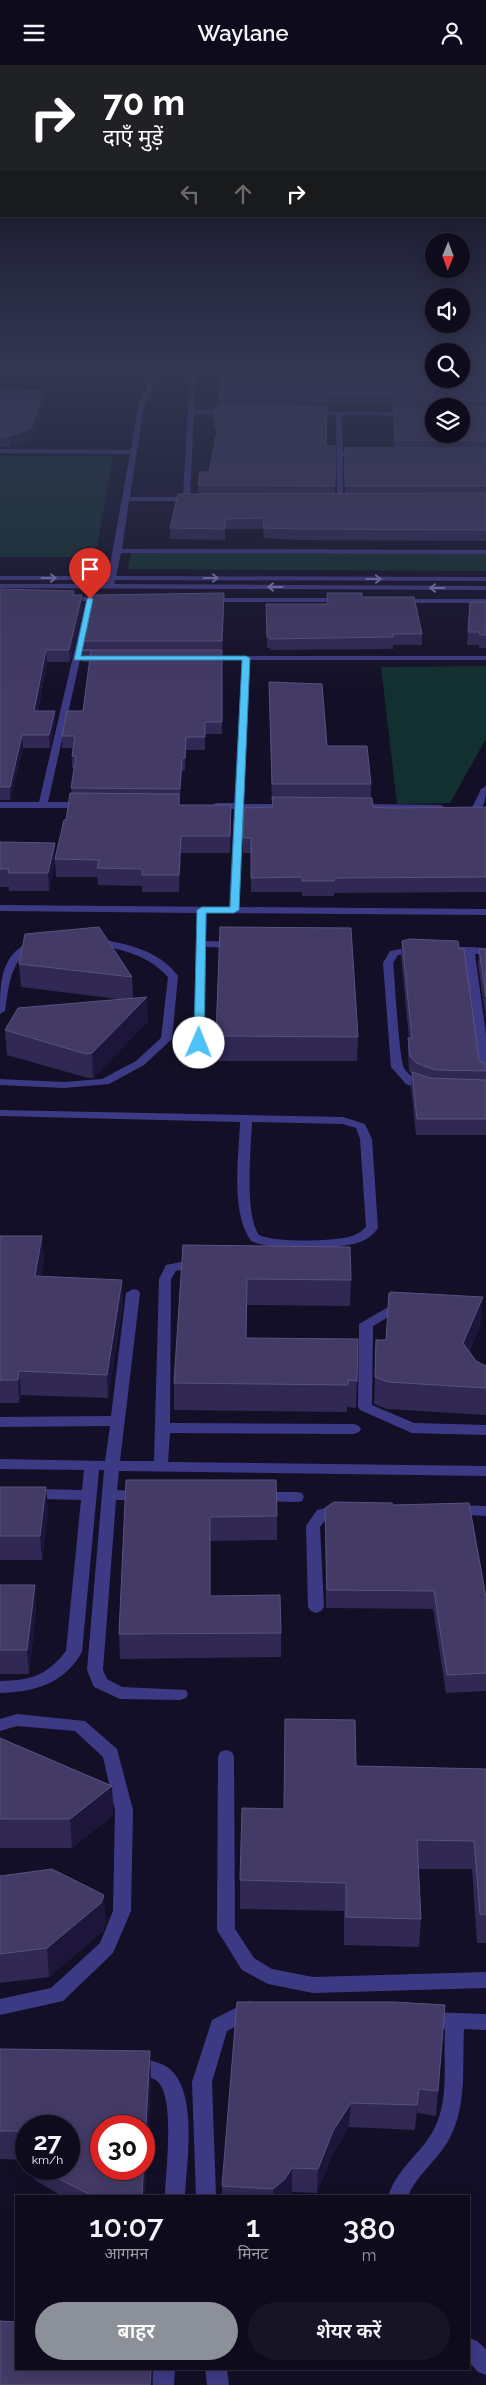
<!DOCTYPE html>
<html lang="hi">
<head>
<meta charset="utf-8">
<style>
  :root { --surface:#0e0b1c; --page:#171425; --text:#f1f3f6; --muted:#9b9ba3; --line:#2e2b3b; --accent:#8c9099 }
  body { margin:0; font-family:Raleway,"Noto Sans Devanagari",sans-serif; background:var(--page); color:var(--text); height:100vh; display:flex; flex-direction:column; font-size:19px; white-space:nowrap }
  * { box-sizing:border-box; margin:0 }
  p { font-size:16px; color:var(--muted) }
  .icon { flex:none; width:28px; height:28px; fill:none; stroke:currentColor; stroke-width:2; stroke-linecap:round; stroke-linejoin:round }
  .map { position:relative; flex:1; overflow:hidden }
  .side { position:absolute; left:15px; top:2130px; width:455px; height:175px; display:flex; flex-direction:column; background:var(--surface); border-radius:0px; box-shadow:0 2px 12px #0003,0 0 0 1px var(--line) }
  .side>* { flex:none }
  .top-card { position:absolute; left:0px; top:0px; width:486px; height:152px; box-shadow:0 2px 12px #0003,0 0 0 1px var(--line); background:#202124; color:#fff; overflow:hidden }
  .needle { width:32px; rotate:181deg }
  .fabs { position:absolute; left:425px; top:168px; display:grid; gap:10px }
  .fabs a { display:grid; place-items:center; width:45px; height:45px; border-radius:50%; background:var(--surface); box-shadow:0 2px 12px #0003,0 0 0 1px var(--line); font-size:25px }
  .speed { position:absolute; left:15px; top:2050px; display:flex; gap:10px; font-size:25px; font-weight:700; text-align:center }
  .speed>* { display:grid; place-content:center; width:65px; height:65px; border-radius:50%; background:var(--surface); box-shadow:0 2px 12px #0003,0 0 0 1px var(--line); line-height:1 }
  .speed small { font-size:12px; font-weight:400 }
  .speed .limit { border:8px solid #d22; background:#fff; color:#111 }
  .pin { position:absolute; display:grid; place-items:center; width:42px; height:42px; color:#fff; margin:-51px -21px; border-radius:50% 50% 50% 0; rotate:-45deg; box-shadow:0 0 5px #0007 }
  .pin .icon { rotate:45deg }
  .me { position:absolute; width:55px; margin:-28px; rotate:1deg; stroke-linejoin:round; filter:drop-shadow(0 0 4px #0008) }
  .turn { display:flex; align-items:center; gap:18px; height:105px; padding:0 20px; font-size:22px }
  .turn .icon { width:65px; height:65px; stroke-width:2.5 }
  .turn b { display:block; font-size:35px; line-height:42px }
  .lanes { display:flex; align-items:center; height:48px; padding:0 20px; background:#0003; justify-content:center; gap:25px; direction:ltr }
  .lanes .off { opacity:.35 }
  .eta { display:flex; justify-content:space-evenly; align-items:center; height:85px; text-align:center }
  .eta b { font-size:30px; font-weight:600; line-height:35px }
  .button { display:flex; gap:10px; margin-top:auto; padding:10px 20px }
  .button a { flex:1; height:58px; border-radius:30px; background:var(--accent); color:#fff; font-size:20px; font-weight:600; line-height:58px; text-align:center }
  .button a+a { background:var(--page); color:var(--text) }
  header { display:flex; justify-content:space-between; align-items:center; height:65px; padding:0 20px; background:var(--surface); font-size:22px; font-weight:600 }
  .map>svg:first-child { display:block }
</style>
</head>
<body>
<header><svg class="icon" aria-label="menu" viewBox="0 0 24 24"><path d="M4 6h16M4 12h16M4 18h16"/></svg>Waylane<svg class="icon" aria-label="person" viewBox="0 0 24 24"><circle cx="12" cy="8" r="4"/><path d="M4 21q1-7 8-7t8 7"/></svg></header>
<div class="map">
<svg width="486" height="2320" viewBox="0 0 486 2320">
  <rect width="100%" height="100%" fill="#130f26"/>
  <g fill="#12302f">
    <polygon points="0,391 113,391 95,492 0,492"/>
    <polygon points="131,487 486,489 486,506 128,504"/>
    <polygon points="486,601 486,674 450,738 397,739 381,602"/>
  </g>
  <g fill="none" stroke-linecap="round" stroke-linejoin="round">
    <g fill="#3d3a85" fill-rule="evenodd">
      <path d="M154,306L284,307L287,309L284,311L196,310L194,345L231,346L234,348L231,350L194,349L190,432L197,434L194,436H129L122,484L486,485V489L121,488L116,511L486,512V516L115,515L114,519L486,521V525L0,523V519H106L107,515H0V511H108L130,389L0,388V384L131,385L138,341ZM158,310H190L183,432H130L144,341Z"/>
      <polygon points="309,347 434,347 434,351 342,350 343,387 362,387 365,389 362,391 343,391 343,435 340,437 337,435 336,350 311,350"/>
      <polygon points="62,532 107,532 111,534 107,536 93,536 81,591 99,591 103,593 99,595 80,595 48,737 84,737 89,740 84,743 0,743 0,737 39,737 86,536 65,536 61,534"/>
      <polygon points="204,533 342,533 346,535 342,537 207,537 203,535"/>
      <polygon points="397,534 486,534 486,538 400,538 396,536"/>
      <polygon points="203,591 486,591 486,595 250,595 244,739 289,739 294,742 289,745 243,744 239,842 486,844 486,850 207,848 206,876 236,877 241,880 236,883 206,882 205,977 199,980 193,977 197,848 0,846 0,840 229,842 234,744 216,744 211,741 216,738 234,738 242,595 203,595"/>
      <path d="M486,721C486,730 486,742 477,746L474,745L472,743L481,724Z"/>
      <polygon points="361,739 441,740 446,743 441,746 358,744 356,742"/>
      <path d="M95,873C126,879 158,884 178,911L172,974L144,1000L109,1019L64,1023L0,1020V1014L64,1017L102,1014L136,996L161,973L168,912C146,888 121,885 91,878L90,876Z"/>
      <path d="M37,875L42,878C37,883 28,885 23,891C9,904 8,928 5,946L0,949C0,917 0,885 37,875Z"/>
      <path d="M417,881L422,884L421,886L398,890L393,898C395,914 399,995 404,1003C413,1017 424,1014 432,1023L430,1025H422L406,1019L391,1002L383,898L390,886Z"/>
      <polygon points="469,882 486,883 486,889 475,889 486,969 486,1013 480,1010 464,889 449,888 444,885 449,882"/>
      <path d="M0,1045L343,1052L365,1059L372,1074L378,1163C373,1170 368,1174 360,1177C336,1185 273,1186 251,1176C230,1146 239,1092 240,1057L0,1051ZM252,1057L343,1059L356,1063L360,1074L366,1162C361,1167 356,1170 349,1172C331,1176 276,1178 259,1170C244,1148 251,1085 252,1057Z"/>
      <path d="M196,1194L201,1195L202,1198L201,1201L176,1206L171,1214L170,1358L354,1359L359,1361L361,1364L359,1367L354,1369L170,1368L168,1397L486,1401V1411L119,1406L117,1425L147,1427L149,1431L147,1435H116L103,1605L107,1614L122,1622L186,1625L188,1629L186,1633L180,1635L120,1634L94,1622L87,1605L104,1405H99L82,1587C64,1619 34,1627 0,1628V1616C32,1615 46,1611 66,1586L81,1435L0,1433V1423L82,1425L84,1405L0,1404V1394L105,1396L110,1361L0,1362V1352L111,1351L126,1228L133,1224L138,1225L140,1228L120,1396H154L159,1214L166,1200Z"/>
      <polygon points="402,1234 407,1235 409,1238 407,1241 373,1261 372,1340 414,1358 486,1360 486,1370 412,1368 360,1345 358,1342 359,1259"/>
      <polygon points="259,1427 297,1427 302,1428 304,1432 302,1436 297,1437 254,1436 252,1432 254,1428"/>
      <polygon points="341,1439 346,1440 348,1444 346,1448 327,1453 320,1462 324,1542 321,1546 316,1548 311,1546 308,1542 306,1461 317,1445"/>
      <polygon points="454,1440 486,1441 486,1451 449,1449 447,1445 449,1441"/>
      <polygon points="17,1649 85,1656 117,1684 133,1745 131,1846 113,1888 63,1936 0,1950 0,1934 51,1923 100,1878 113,1846 115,1745 103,1692 75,1666 17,1661 0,1666 0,1654"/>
      <polygon points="226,1685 232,1687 234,1692 235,1864 254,1893 272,1904 313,1912 486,1907 486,1923 313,1928 268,1919 242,1905 217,1865 218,1692 220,1687"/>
      <polygon points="249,1936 256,1938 258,1944 256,1950 227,1966 212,2017 216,2131 196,2131 192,2017 212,1955"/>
      <path d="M429,1947L486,1949V1965L464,1964C462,2003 468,2043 447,2078C435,2097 416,2111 408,2131H388C399,2100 424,2087 436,2060C449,2031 443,1995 445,1964L422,1961L420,1955L422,1949Z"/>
      <path d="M136,1993C148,1995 164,1997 172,2006C197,2031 187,2099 185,2131H165C166,2107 175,2033 158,2017C151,2010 139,2012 129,2008L126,2002L129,1996Z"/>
      <polygon points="469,2273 477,2276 486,2284 486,2310 478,2307 469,2297"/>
      <polygon points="153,2304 175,2304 174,2320 152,2320"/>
      <polygon points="205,2304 227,2304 229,2320 207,2320"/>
    </g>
  </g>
  <g fill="#312854" fill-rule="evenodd">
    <path d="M486,306V476L300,475L264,473L263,464H225V475L170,474V463L198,428V420L209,407L216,371V364H214V354L218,341V334ZM327,339H393L394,383H345V428H335V381H326ZM434,341H461V369H434Z"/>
    <polygon points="0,325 46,337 30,375 11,382 0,382"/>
    <polygon points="0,524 74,526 74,530 83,542 70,597 47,597 38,646 55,659 50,683 23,683 10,735 0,735"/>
    <polygon points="327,528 362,532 422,569 422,580 393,580 393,584 270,585 270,583 267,583 266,539 326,539"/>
    <polygon points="470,537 486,537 486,583 479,583 479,580 467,580"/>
    <polygon points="224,540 222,589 222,669 205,669 205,685 186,685 185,706 182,706 179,740 231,757 230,788 181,788 179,827 142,827 142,821 98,820 97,812 56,812 55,797 49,826 9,826 9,822 0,822 0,777 55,793 66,755 72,728 71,723 74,703 72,703 72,691 73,683 62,683 62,671 83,646 90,597 82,597 81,585 83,585 83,576"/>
    <polygon points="269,617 327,681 371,719 371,733 373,742 389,743 486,742 486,827 334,828 334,831 302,831 302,827 251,827 251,788 243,788 243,773 272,742"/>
    <polygon points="402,876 479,995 486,999 486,1070 416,1070 411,1023 412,1009 409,1006 408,988 408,973 409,973 401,891"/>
    <polygon points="479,884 486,884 486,955 478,899"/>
    <polygon points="19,899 132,912 133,933 148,956 93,1013 88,1013 7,990 5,965 118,934 21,922"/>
    <polygon points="216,971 358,972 357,996 216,996"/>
    <polygon points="0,1171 44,1194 41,1211 123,1238 108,1333 21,1330 19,1338 0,1338"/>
    <polygon points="183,1180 351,1215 350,1241 247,1240 246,1273 357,1316 356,1343 347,1342 347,1347 174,1345 174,1318"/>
    <polygon points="481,1258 469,1287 476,1296 486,1301 486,1350 387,1344 374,1339 376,1275 386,1275"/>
    <polygon points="126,1415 277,1451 277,1475 210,1476 210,1531 281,1568 281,1592 120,1594 119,1569"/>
    <polygon points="0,1422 48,1446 42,1495 0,1495"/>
    <polygon points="393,1440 486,1532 486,1626 446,1628 433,1544 326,1543 325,1461 325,1443"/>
    <polygon points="0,1520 36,1544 29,1609 0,1609"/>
    <polygon points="0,1673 112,1721 113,1750 72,1783 0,1783"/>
    <polygon points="356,1701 486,1704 486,1878 477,1878 472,1804 418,1804 421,1854 419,1882 344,1880 344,1846 240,1844 240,1815"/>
    <polygon points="0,1811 106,1858 103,1866 49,1912 0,1918"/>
    <polygon points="445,1940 436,2051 417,2048 415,2065 349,2062 332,2090 317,2128 292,2127 289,2131 222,2131 222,2121"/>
    <polygon points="0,1984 150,1986 151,2015 145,2131 58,2131 57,2128 35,2115 34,2104 69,2104 26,2061 26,2095 0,2094"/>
  </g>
  <g fill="#1d163a">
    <polygon points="45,326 46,337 30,375 11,382 10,371"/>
    <polygon points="82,530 83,542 70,597 69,585"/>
    <polygon points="46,585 47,597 35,659 34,646"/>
    <polygon points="55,646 55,659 50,683 49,670"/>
    <polygon points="22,670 23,683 10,735 10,722"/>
    <polygon points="186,672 186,685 185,706 185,693"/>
    <polygon points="182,693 182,706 180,737 180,724"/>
    <polygon points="231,740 231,757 230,788 230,771"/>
    <polygon points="181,771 181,788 179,827 179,810"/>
    <polygon points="55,778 55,797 49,826 48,808"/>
    <polygon points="147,932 148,956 93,1013 92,988"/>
    <polygon points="42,1171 44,1194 37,1234 35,1211"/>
    <polygon points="247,1214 247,1240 246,1300 246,1273"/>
    <polygon points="122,1215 123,1238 108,1333 107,1310"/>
    <polygon points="483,1232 481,1258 461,1305 463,1278"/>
    <polygon points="19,1306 21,1330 19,1338 18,1315"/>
    <polygon points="46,1422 48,1446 42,1495 40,1471"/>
    <polygon points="35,1520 36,1544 29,1609 27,1585"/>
    <polygon points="112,1721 113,1750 72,1783 70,1754"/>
    <polygon points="104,1830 106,1858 103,1866 49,1912 47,1883"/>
    <polygon points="150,1986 151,2015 145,2131 142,2131"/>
    <polygon points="419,2024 417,2048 415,2065 417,2040"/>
    <polygon points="351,2038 349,2062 332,2090 317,2128 318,2104 333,2066"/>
    <polygon points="292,2103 292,2127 289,2131 273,2131 273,2124"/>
    <polygon points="149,2304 152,2304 153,2320 150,2320"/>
  </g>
  <g fill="#433a66" stroke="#5a527e" fill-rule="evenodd">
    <polygon points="268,306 434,306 434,314 461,314 461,306 486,306 486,336 462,335 460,341 436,341 434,335 394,335 394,330 327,330 327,335 218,334 222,310 268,309"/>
    <polygon points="0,325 45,326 30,364 10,371 0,371"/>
    <polygon points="216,341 327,342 326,381 335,381 335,421 198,420 200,407 209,407 218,362 216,362 218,354 214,354"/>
    <polygon points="394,343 434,343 434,369 461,369 461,343 486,343 486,376 395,375"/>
    <rect x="345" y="383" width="141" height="38"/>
    <polygon points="486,428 486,465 300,464 264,463 263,453 225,454 225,464 170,463 178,429"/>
    <polygon points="0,524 74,526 73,530 82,530 69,585 46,585 34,646 55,646 49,670 22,670 10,722 0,722"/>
    <polygon points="224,528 222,576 83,576 93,530"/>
    <polygon points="327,528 362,528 362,532 414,532 422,569 393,569 393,572 270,574 270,572 267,572 266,539 328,539"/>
    <polygon points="470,537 486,537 486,570 480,570 479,567 468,567"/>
    <polygon points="81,585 222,585 222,657 205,657 205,672 186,672 185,693 182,693 180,724 71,723 76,691 72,691 75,671 62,671 67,646 83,646 91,585"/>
    <polygon points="269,617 322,619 327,681 367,681 371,719 272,719"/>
    <polygon points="70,728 179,729 179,740 231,740 230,771 181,771 179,810 142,810 142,804 97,803 99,795 55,794 64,755 66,755"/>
    <polygon points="272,732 372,733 373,742 389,743 486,742 486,812 334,813 334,816 302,816 302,812 251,813 251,773 243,773 244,743 273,742"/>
    <polygon points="0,777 55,778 48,808 8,808 9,804 0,804"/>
    <polygon points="99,862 132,912 19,899 25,869"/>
    <polygon points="220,862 351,863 358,972 216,971"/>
    <polygon points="409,874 458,876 459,884 464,884 479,995 486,999 486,1006 435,1005 416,998 410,991 408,973 412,973 402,876"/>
    <polygon points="479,884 486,884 486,932"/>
    <polygon points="147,932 92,988 86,989 5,965 18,943"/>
    <polygon points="412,1007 430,1013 486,1015 486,1054 417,1054"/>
    <polygon points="0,1171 42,1171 35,1211 122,1215 107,1310 19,1306 18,1315 0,1315"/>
    <polygon points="183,1180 350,1182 351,1215 247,1214 246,1273 358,1274 357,1316 348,1315 348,1320 174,1318"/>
    <polygon points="391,1227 483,1232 463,1278 476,1296 486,1301 486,1323 388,1317 375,1312 376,1275 386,1275 389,1228"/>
    <polygon points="126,1415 276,1415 277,1451 210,1452 210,1531 280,1530 281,1568 119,1569"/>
    <polygon points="0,1422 46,1422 40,1471 0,1471"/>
    <polygon points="334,1437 392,1438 393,1440 469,1438 486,1532 486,1608 447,1610 434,1526 327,1525 325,1443"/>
    <polygon points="0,1520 35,1520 27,1585 0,1585"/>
    <polygon points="285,1654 355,1655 356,1701 486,1704 486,1850 480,1849 474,1776 417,1775 421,1854 346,1852 346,1818 240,1815 242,1743 284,1744"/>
    <polygon points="0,1673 112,1721 70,1754 0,1754"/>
    <polygon points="52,1804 104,1830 101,1838 47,1883 0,1889 0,1811"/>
    <polygon points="237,1937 394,1937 445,1940 438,2026 419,2024 417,2040 351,2038 333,2066 318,2104 292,2103 285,2114 273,2124 222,2121"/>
    <path d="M0,1984L150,1986L142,2131H93L59,2114L56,2104H69V2061H26V2066H0ZM101,2061H144V2104H101Z"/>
    <polygon points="0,2256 16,2257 16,2304 151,2304 150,2320 0,2320"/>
  </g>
  <defs><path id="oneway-shaft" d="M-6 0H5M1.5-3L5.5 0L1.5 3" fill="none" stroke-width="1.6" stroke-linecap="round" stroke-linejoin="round" transform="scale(1.25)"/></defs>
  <g stroke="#837fbc">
    <use href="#oneway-shaft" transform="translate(49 513)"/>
    <use href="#oneway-shaft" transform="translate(211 513)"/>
    <use href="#oneway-shaft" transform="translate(374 514)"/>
    <use href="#oneway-shaft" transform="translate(275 522) rotate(-180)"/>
    <use href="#oneway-shaft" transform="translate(437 523) rotate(-180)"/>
  </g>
  <linearGradient id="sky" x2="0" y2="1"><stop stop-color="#0a0815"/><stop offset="0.48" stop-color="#333752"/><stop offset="1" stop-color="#333752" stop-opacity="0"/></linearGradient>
  <rect width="486" height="631" fill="url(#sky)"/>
  <polygon fill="#4fc3f7" stroke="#337fa1" points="90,532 93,534 81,591 246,591 250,593 239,845 234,848 206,848 204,978 199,981 194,978 197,845 202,842 230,842 242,595 74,595 87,534"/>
</svg>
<div class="fabs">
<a><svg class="needle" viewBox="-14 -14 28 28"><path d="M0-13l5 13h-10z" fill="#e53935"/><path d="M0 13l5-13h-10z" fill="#9b9ba3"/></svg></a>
<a><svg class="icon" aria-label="sound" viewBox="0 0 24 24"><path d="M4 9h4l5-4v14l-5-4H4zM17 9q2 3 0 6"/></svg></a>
<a><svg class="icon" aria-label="search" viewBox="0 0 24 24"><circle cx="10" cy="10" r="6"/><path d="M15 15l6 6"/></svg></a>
<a><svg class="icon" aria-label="layers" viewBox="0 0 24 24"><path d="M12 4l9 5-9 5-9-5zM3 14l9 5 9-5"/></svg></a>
</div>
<div class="speed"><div>27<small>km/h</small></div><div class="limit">30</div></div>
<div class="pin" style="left:90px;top:534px;background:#d93025"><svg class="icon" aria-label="arrive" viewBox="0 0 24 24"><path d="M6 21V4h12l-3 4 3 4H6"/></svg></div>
<svg class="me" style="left:199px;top:978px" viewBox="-20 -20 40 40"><circle r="19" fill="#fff"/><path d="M0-13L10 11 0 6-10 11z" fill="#4fc3f7"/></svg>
<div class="top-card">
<div class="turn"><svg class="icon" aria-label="right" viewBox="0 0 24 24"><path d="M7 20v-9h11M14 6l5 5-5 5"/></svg><div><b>70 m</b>दाएँ मुड़ें</div></div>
<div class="lanes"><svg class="icon off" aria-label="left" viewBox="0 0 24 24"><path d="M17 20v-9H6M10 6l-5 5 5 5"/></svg><svg class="icon off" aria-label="ahead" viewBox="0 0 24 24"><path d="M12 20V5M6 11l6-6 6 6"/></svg><svg class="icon" aria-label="right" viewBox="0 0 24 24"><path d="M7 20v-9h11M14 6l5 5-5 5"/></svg></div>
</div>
<section class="side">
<div class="eta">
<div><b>10:07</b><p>आगमन</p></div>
<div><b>1</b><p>मिनट</p></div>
<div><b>380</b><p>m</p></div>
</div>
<div class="button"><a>बाहर</a><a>शेयर करें</a></div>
</section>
</div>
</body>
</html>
